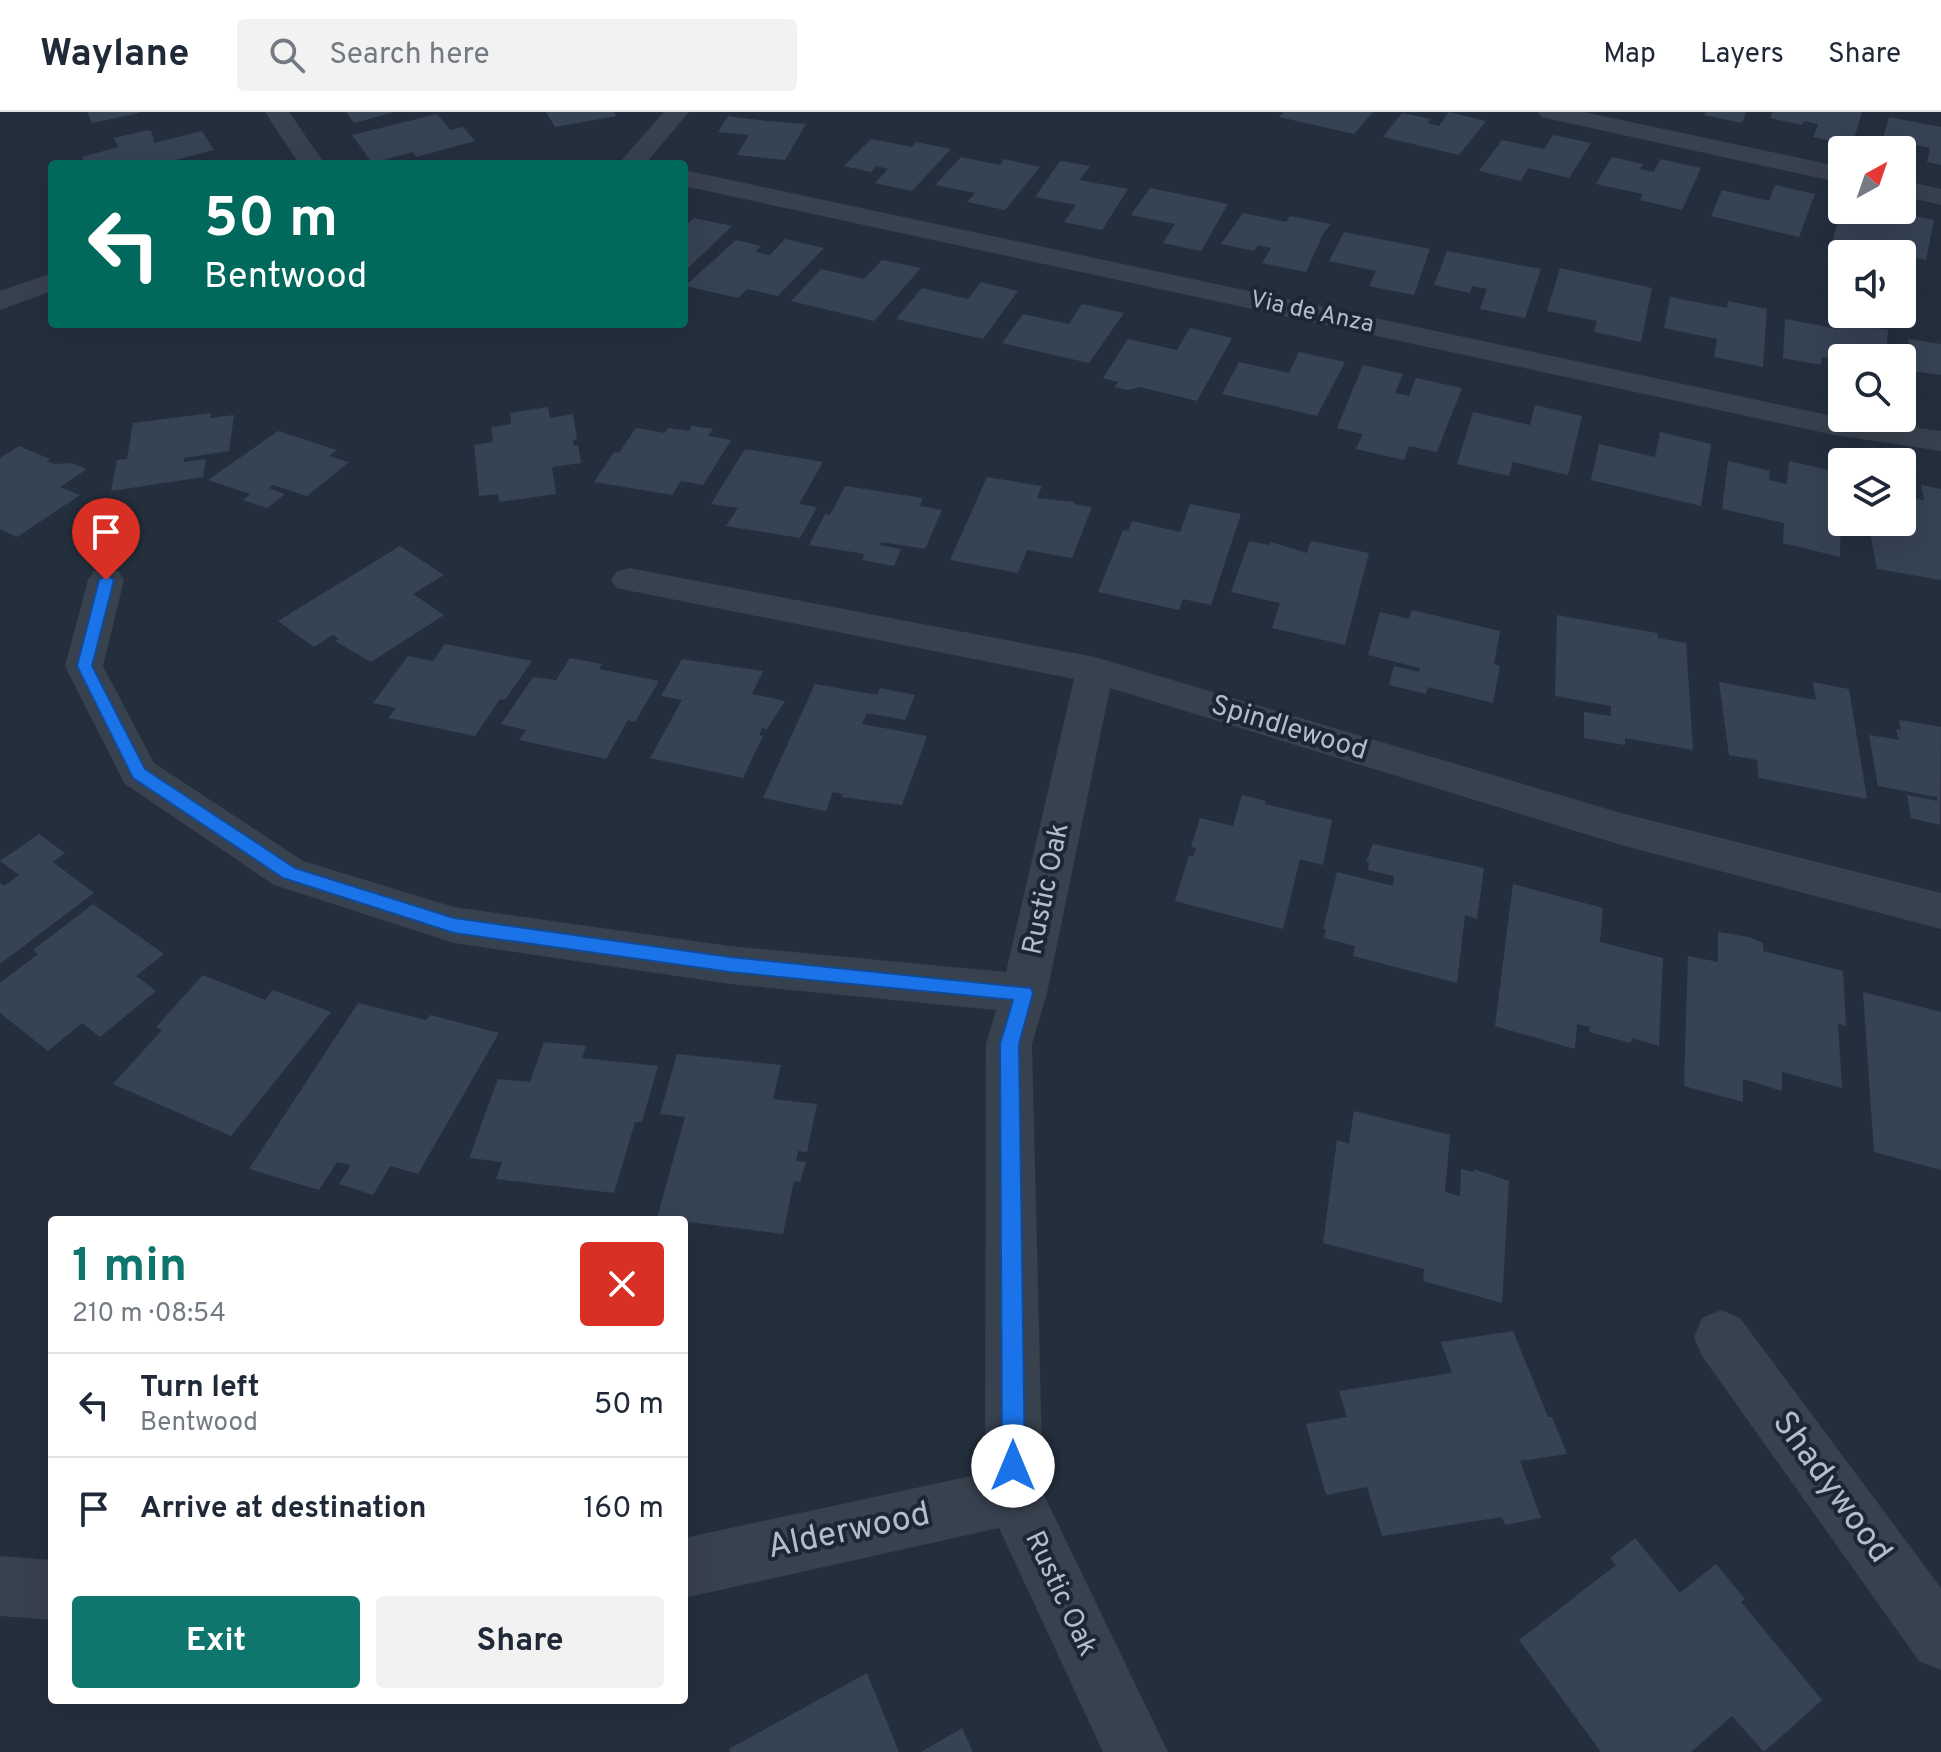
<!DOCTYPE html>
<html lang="en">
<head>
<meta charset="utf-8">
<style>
  :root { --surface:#fff; --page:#f2f2f3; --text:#1f2937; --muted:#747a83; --line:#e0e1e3; --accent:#0f766e }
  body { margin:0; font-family:Overpass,sans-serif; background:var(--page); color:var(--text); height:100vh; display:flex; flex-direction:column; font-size:30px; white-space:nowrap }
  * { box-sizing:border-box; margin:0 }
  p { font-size:26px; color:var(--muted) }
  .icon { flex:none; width:44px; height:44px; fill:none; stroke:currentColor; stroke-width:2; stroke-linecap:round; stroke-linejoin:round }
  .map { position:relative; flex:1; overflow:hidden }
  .drawer { position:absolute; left:48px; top:1104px; width:640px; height:488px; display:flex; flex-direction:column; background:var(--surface); border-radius:8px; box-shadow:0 8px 32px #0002 }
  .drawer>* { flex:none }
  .hud { position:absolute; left:48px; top:48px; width:640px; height:168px; border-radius:8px; box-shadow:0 8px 32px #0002; background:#00695c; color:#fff; overflow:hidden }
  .needle { width:52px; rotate:40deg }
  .controls { position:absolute; left:1828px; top:24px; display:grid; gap:16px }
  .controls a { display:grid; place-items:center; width:88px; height:88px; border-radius:8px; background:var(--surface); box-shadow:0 8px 32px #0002; font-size:40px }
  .pin { position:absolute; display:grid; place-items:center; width:68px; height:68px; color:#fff; margin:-82px -34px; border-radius:50% 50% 50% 0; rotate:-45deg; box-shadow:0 0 8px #0007 }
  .pin .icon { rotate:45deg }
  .me { position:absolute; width:88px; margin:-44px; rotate:0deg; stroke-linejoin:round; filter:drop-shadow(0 0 6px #0008) }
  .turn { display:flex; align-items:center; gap:28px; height:168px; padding:0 24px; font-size:36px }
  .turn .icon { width:104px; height:104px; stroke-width:2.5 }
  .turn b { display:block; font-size:56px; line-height:68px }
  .round { display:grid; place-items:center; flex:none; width:84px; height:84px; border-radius:8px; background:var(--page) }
  .headline { display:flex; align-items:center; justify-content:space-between; height:136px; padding:0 24px }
  h1 { font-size:48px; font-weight:700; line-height:60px; color:var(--accent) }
  .button { display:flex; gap:16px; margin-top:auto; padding:16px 24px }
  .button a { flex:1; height:92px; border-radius:8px; background:var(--accent); color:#fff; font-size:32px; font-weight:700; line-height:92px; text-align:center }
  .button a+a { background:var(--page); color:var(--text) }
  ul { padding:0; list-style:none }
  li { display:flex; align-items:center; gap:24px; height:104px; padding:0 24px; border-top:2px solid var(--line) }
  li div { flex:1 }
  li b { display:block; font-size:30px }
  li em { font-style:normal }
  header { display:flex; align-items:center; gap:48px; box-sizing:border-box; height:112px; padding:0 40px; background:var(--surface); border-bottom:2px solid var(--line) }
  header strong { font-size:38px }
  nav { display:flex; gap:44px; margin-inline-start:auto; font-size:28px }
  .search { width:560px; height:72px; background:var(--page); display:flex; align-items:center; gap:20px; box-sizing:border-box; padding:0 28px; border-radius:8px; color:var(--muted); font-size:30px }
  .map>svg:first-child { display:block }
</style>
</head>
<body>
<header>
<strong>Waylane</strong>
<div class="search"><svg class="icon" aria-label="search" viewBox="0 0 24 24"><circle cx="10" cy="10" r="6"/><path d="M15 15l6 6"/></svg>Search here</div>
<nav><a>Map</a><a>Layers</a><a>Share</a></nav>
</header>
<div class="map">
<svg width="1941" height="1640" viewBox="0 0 1941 1640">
  <rect width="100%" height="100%" fill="#242f3e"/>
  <g fill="#364354">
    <polygon points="87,0 139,0 139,1 92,11"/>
    <polygon points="346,0 391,0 391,1 354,11"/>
    <polygon points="546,0 614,0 616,4 555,15"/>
    <polygon points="1284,0 1373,0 1354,22 1279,5"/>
    <polygon points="1449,0 1486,9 1459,43 1383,25 1402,1 1431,7 1427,11 1439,14"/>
    <polygon points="1706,0 1746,0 1742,11 1704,3"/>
    <polygon points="1773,0 1862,0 1852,34 1813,25 1818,12 1804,9 1802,13 1770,6"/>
    <polygon points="437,2 450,18 463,15 475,29 416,45 413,40 372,51 352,23"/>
    <polygon points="728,4 766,9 806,12 785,48 737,43 749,23 718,20"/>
    <polygon points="1889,5 1941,15 1941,53 1927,50 1930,36 1916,33 1915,37 1882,30"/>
    <polygon points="148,18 152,20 154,31 202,19 214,38 161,52 148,52 147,49 132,52 85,52 82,45 118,35 114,26"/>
    <polygon points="1553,23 1591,31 1569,66 1528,56 1521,69 1479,59 1502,28 1544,37"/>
    <polygon points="871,27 912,35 916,30 951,37 912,79 875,71 888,57 876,54 871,60 844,54"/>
    <polygon points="961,45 1000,53 1004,47 1040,55 1005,98 967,90 975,81 935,73"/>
    <polygon points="1612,45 1643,52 1640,57 1654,60 1660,47 1701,56 1682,98 1640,88 1643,82 1596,72"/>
    <polygon points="1060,49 1090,54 1079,68 1128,77 1102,118 1064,110 1076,93 1035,85"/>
    <polygon points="1775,73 1815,82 1799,125 1711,104 1722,78 1769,89"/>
    <polygon points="1150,76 1228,92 1201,139 1163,131 1175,112 1131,103"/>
    <polygon points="1893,99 1934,108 1926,148 1833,127 1840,102 1890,112"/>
    <polygon points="1243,101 1286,110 1290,104 1331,112 1324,120 1306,160 1262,151 1271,136 1258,133 1254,139 1221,132"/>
    <polygon points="694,106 732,114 684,160 684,115"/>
    <polygon points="1344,120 1430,137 1414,183 1369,174 1376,159 1329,149"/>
    <polygon points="785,127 824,136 778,184 747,177 738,186 685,174 736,128 761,134 755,140 770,143"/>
    <polygon points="1447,139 1541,157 1525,206 1480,197 1487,177 1472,174 1470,181 1434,173"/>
    <polygon points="882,148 921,156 874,209 791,189 821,157 864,167"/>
    <polygon points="1560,156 1652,176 1641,230 1594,220 1597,209 1547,199"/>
    <polygon points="981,170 1018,179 983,227 896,207 922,176 968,187"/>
    <polygon points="1670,185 1727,196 1728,189 1767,197 1763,255 1714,245 1717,227 1664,216"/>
    <polygon points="1082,192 1124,201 1089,251 1002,231 1023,202 1069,212"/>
    <polygon points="1785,207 1838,217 1838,209 1888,218 1886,246 1842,246 1842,269 1838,268 1837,248 1822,245 1821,253 1783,246"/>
    <polygon points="1190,216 1232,226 1197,289 1140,275 1128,278 1114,275 1118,270 1103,266 1128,227 1177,238"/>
    <polygon points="1908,227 1941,232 1941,263 1913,259"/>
    <polygon points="1299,240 1345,250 1317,304 1222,282 1239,250 1289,261"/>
    <polygon points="1363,253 1403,262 1395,281 1409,284 1416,266 1462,276 1437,340 1409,334 1404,348 1356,337 1363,322 1337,316"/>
    <polygon points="1535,293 1582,304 1568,363 1513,350 1509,364 1457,352 1473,300 1530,313"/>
    <polygon points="548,295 550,306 573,302 577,327 573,328 574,334 578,333 581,351 552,355 556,382 499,390 498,382 479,384 474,333 493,330 491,315 511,312 510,301"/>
    <polygon points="211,301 210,306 234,303 229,339 184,346 184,350 206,347 203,365 111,379 117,348 127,347 133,311"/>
    <polygon points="692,314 713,317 708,324 731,328 703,373 681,369 672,383 594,370 614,340 619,341 636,316 665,321 668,316 689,319"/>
    <polygon points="278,319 337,338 329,344 349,350 307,384 273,373 269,376 285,382 267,396 243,388 250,382 208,368"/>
    <polygon points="1660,320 1711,332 1701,394 1591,368 1599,332 1655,345"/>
    <polygon points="19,334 50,347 47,349 55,352 71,351 87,357 60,375 80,383 17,425 0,417 0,346"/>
    <polygon points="745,337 823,350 799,392 817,395 800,426 726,414 738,396 711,392"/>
    <polygon points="1728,349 1770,359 1769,368 1787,372 1789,349 1842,361 1840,445 1783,431 1784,411 1722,397"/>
    <polygon points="987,365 1042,374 1037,386 1075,390 1074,392 1092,395 1072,446 1027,438 1018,461 950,448"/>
    <polygon points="1921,373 1941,377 1941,468 1877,457 1868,410 1902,410 1902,385 1924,388"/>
    <polygon points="845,374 923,386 920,394 942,398 925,437 881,430 880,433 901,437 894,454 862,448 865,442 809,433 825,402 830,403"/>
    <polygon points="1190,392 1241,402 1211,493 1183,487 1179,498 1098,480 1123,418 1128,419 1132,409 1180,420"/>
    <polygon points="1249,429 1269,433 1271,430 1307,441 1311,429 1369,441 1345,533 1272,516 1280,491 1231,480"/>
    <polygon points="400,434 444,463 413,482 444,503 371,550 335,529 339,527 333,523 314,535 278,509"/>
    <polygon points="1412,498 1500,519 1494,552 1500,554 1493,591 1428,575 1426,582 1389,573 1394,554 1419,560 1420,556 1368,543 1380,500 1409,507"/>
    <polygon points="1557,503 1657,521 1658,526 1686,531 1693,638 1625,626 1625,633 1584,626 1584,600 1611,604 1611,594 1555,584"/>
    <polygon points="445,532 532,549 505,588 500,587 475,624 388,606 396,596 373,591 408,544 433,549"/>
    <polygon points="570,546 602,552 599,557 659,569 635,610 628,608 606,647 519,628 526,618 501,612 533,565 556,568"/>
    <polygon points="682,547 763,559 752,582 785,589 767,617 762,616 759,623 763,624 743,666 650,646 682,588 661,584"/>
    <polygon points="1719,570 1816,588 1813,570 1849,577 1867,687 1759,666 1757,648 1729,643"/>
    <polygon points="815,572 877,583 880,576 915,583 905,608 867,601 862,612 927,624 902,693 841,685 843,682 833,680 826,699 763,686"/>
    <polygon points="1899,608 1941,615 1940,713 1911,706 1907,683 1937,689 1937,685 1878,674 1869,623 1899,628 1896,617 1901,618"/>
    <polygon points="1242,683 1266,689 1265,692 1332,708 1323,753 1300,747 1283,817 1175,789 1189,743 1193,745 1196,736 1191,735 1200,706 1233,714"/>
    <polygon points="39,722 65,741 53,750 94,781 0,852 0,771 4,774 19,763 0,749"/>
    <polygon points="1373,732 1484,756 1477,807 1465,803 1457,871 1353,844 1355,834 1324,826 1326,817 1323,817 1337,760 1393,774 1394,764 1368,758 1369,750 1366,750"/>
    <polygon points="1513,772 1603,796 1600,830 1663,846 1659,934 1632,926 1631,931 1589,920 1590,915 1577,912 1575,937 1495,914"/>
    <polygon points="93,792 164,842 136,864 156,879 100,925 82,911 48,939 0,901 0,871 38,842 33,838"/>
    <polygon points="1718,820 1749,825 1763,831 1763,839 1843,859 1846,914 1838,912 1842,976 1782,960 1782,979 1743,967 1743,990 1684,974 1688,844 1718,850"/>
    <polygon points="203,863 265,888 273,878 331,900 231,1024 113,972 162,918 156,915"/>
    <polygon points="1863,880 1941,900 1941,1058 1874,1040"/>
    <polygon points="358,891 426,908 430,903 499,921 418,1062 390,1054 373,1083 339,1072 351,1053 337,1050 319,1078 249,1057"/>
    <polygon points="544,930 586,934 582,946 658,954 642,1010 635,1010 614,1081 496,1067 502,1050 469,1046 498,967 530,970"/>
    <polygon points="677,942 781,953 773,987 817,992 807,1040 798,1039 796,1049 806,1050 800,1070 794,1069 783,1122 657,1106 685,1005 660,1002"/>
    <polygon points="1354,999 1450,1023 1445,1080 1460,1084 1461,1057 1474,1060 1474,1057 1509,1069 1502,1191 1423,1169 1424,1157 1323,1131 1337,1028 1349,1032"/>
    <polygon points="1513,1219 1548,1305 1552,1305 1567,1342 1520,1349 1541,1406 1505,1413 1502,1405 1382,1424 1367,1375 1326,1383 1306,1312 1347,1305 1339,1279 1452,1261 1441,1230"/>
    <polygon points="1635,1426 1680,1481 1716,1452 1745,1487 1741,1490 1822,1588 1764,1640 1732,1604 1691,1640 1601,1640 1519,1528 1616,1453 1610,1446"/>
    <polygon points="867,1561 899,1640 730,1640 729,1637"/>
    <polygon points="962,1616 973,1640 921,1640"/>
  </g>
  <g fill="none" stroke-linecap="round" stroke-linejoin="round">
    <g fill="#38414e" fill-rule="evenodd">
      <polygon points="265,0 289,0 325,52 299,52"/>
      <polygon points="664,0 689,0 645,52 618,52"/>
      <polygon points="1538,0 1584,0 1842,55 1842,71 1550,7 1541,5"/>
      <polygon points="684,58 1842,306 1941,319 1941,339 1834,323 684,74"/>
      <polygon points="1902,68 1941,77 1941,93 1902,84"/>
      <polygon points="52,161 52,179 0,198 0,179"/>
      <polygon points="106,456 119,460 124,468 103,554 154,651 303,749 454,795 730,834 1006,860 1074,567 616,476 611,468 616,460 629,456 1095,545 1621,701 1941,781 1941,817 1621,733 1110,576 1047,881 1032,932 1043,1381 1168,1640 1103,1640 999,1416 684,1486 684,1426 985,1361 986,932 996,898 730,872 454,831 274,773 125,672 119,661 65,554 88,468 93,460"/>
      <polygon points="1721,1198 1740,1206 1941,1476 1941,1558 1919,1549 1702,1244 1694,1225 1702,1206"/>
      <polygon points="0,1444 52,1448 52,1508 0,1504"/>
    </g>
  </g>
  <polygon fill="#1a73e8" stroke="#114b97" stroke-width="2" points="106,463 114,468 92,554 145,657 295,756 454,806 730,845 1031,876 1033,881 1019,932 1025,1354 1022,1363 1013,1366 1005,1363 1002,1354 1000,932 1013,888 730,860 454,821 283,766 133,666 77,554 99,468"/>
  <g text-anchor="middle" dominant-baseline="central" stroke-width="8" stroke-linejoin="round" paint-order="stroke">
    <g font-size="24" fill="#b4bcc9" stroke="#1d2633">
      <text transform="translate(1312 201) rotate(12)">Via de Anza</text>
    </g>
    <g font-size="28" fill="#b4bcc9" stroke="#1d2633">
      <text transform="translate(1289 617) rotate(17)">Spindlewood</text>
      <text transform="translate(1047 777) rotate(-78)">Rustic Oak</text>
      <text transform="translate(1060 1482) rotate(65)">Rustic Oak</text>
    </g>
    <g font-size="34" fill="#b4bcc9" stroke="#1d2633">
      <text transform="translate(1831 1376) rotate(54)">Shadywood</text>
      <text transform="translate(849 1420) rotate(-12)">Alderwood</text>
    </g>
  </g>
</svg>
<div class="controls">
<a><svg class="needle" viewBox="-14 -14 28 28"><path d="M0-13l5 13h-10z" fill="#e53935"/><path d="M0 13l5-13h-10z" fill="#747a83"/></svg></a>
<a><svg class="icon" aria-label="sound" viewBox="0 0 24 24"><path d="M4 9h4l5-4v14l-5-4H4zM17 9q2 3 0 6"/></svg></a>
<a><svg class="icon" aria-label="search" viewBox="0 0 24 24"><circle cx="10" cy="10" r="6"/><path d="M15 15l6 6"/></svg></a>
<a><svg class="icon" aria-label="layers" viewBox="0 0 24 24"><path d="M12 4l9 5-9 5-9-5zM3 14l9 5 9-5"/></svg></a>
</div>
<div class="pin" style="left:106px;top:468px;background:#d93025"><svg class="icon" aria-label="arrive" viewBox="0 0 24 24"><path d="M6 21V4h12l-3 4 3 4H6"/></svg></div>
<svg class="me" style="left:1013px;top:1354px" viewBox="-20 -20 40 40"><circle r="19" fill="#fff"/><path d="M0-13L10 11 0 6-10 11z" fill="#1a73e8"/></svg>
<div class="hud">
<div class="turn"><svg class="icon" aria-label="left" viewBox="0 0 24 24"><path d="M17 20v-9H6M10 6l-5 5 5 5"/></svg><div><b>50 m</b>Bentwood</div></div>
</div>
<section class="drawer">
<div class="headline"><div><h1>1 min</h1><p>210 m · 08:54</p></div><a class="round" style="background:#d93025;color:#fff"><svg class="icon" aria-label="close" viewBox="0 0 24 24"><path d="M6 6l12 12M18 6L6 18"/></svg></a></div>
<ul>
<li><svg class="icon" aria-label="left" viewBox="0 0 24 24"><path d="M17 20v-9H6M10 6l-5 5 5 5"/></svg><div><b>Turn left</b><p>Bentwood</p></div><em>50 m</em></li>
<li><svg class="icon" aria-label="arrive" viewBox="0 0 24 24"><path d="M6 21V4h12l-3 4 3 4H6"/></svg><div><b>Arrive at destination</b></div><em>160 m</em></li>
</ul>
<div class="button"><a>Exit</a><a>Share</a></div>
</section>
</div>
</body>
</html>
